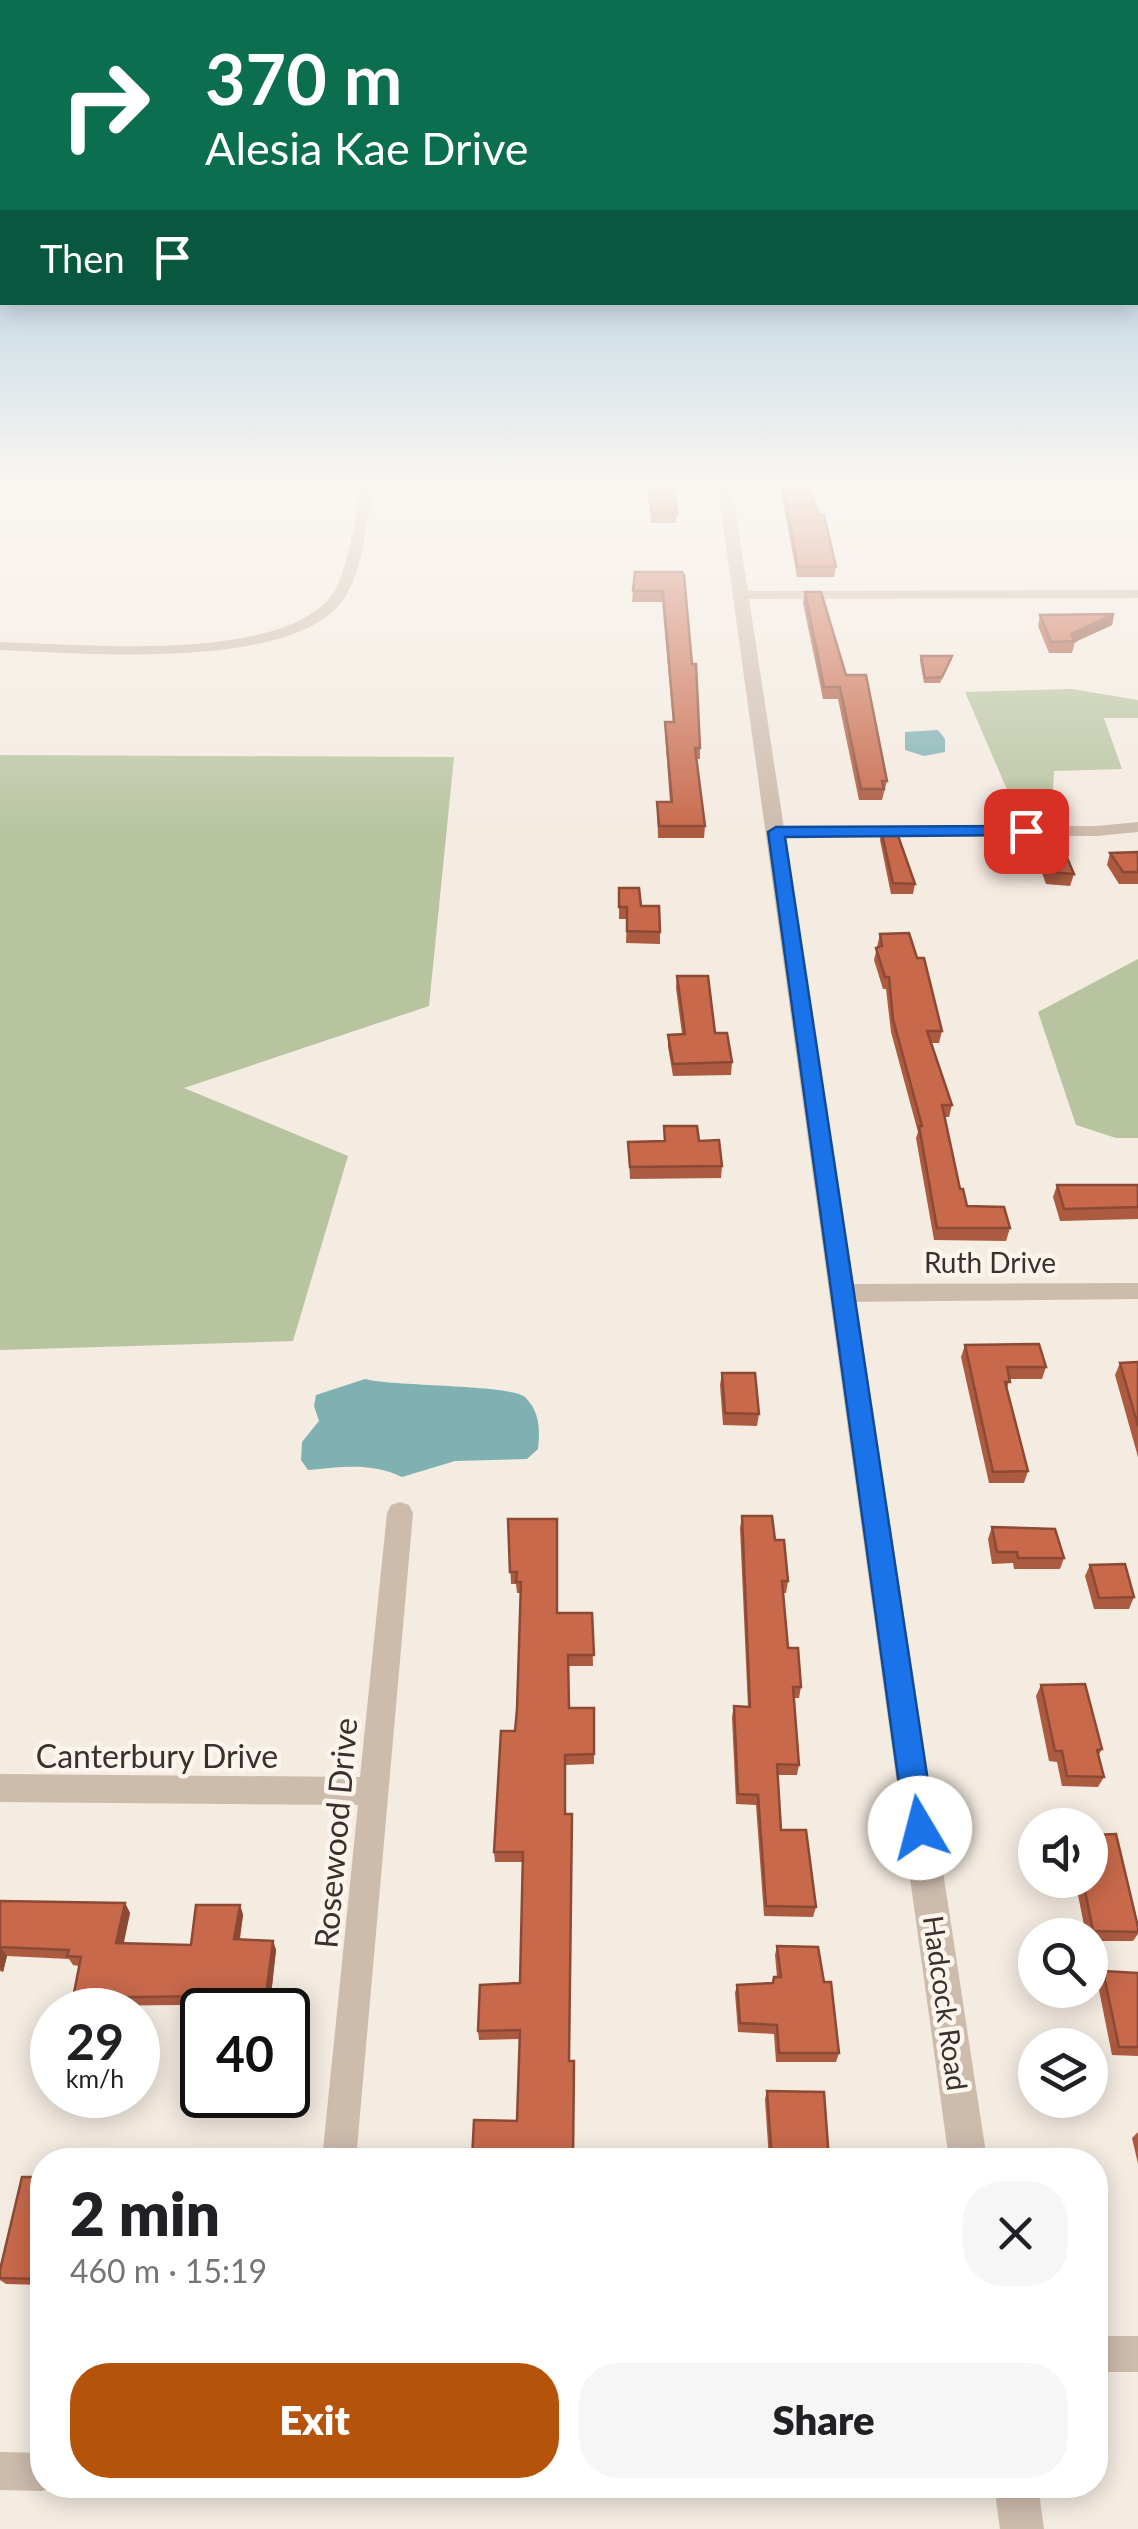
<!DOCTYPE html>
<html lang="en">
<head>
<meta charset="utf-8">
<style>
  :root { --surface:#fff; --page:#f6f6f6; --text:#202124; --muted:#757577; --accent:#b45309 }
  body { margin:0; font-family:Lato,sans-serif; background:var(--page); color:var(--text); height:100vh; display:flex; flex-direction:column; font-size:38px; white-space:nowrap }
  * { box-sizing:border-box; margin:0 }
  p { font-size:32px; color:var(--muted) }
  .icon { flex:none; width:55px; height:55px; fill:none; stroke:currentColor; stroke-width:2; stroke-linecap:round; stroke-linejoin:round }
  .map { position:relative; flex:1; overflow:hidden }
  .panel { position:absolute; left:30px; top:2148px; width:1078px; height:350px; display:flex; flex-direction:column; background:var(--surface); border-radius:40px; box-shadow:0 5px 25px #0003 }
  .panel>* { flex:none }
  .hud { position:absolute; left:0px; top:0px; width:1140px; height:305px; box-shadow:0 5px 25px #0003; background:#0b6e4f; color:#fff; overflow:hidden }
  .buttons { position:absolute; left:1018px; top:1808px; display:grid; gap:20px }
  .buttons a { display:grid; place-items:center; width:90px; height:90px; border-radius:50%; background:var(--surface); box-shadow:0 5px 25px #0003; font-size:50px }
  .speed { position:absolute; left:30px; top:1988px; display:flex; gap:20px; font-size:50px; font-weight:700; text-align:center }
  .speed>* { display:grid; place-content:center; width:130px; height:130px; border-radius:50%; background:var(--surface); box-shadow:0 5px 25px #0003; line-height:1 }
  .speed small { font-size:25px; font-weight:400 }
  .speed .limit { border:5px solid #111; border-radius:15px; background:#fff; color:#111 }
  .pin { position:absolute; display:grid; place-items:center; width:85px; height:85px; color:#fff; margin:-42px; border-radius:20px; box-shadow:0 5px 15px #0006 }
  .me { position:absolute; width:110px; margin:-55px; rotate:352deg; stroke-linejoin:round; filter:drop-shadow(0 0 8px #0008) }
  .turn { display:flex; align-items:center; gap:35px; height:210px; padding:0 40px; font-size:45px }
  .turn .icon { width:130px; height:130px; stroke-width:2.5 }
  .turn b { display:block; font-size:70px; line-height:85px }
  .then { display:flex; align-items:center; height:95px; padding:0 40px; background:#0003; gap:20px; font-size:38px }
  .round { display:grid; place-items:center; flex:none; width:105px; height:105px; border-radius:40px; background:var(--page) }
  .head { display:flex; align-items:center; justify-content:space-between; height:170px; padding:0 40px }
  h1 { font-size:60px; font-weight:800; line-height:75px }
  .primary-button { display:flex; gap:20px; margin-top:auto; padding:20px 40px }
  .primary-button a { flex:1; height:115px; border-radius:40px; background:var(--accent); color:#fff; font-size:40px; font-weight:800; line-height:115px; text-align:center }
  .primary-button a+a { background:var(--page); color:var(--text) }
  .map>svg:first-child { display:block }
</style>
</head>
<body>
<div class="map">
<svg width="1138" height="2529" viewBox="0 0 1138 2529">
  <rect width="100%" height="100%" fill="#f4ebe1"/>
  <g fill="#b8c4a0">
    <polygon points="1072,689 1138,700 1138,718 1104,718 1122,769 1054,771 1052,810 1014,806 965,692"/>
    <polygon points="0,755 454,757 429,1006 184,1088 348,1156 293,1341 0,1350"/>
    <polygon points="1138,959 1138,1138 1116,1138 1076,1125 1038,1012"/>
  </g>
  <g fill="#7fb0b2">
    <polygon points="938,730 945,739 945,752 924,756 905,750 905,732"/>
    <path d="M365,1379C395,1387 514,1384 526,1398C540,1413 540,1430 538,1449L527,1459L455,1461L402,1477C371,1462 341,1467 308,1470L301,1460L302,1442L319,1421L314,1406L316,1395Z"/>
  </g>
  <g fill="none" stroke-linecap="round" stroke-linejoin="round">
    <g fill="#cdbbac" fill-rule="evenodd">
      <path d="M362,481H374C366,517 365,569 343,600C292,672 80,653 0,650V642C81,644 272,663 329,599C349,576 355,512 362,481Z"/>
      <polygon points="1138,590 1138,598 741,599 734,595 741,591"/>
      <polygon points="1138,822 1138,832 1097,836 776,837 768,832 776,827 1097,826"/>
      <polygon points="1138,1283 1138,1299 843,1302 835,1299 832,1293 835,1287 843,1284"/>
      <polygon points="400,1502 409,1505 413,1513 356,2160 322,2160 358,1805 0,1802 0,1774 360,1777 387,1513 391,1505"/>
      <rect x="1095" y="2336" width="43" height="36"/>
      <polygon points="0,2452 42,2453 42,2485 56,2486 42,2491 0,2490"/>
    </g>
    <g fill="#cdbbac" fill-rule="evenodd">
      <polygon points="717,481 731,481 987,2160 949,2160"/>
      <polygon points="994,2485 1038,2485 1044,2529 1000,2529"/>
    </g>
  </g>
  <g fill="#ac5a40">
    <polygon points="647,480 673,480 677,513 676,523 651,523"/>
    <polygon points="779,480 806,480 836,567 834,577 797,577"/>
    <polygon points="635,572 682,572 700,748 700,759 697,759 705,826 704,838 658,838 657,802 670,802 665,734 665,722 673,722 662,602 632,602"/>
    <polygon points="805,592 846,675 887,781 882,800 859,800 838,699 823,699 803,603"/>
    <polygon points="1114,614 1112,625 1075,642 1072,653 1049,653 1038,626 1040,615"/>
    <polygon points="921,656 952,656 951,661 940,683 924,683 920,661"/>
    <polygon points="881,830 915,884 913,894 891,894 880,840"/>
    <polygon points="1138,852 1138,884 1119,884 1107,865 1110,853"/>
    <polygon points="1042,853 1074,874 1070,886 1046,884 1039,865"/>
    <polygon points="619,888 641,906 660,932 660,944 626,943 627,919 619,919"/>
    <polygon points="880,934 942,1031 939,1043 931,1043 952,1105 949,1117 944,1117 960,1189 967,1206 1010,1228 1006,1241 934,1240 916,1138 918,1132 891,1032 886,989 883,989 874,960"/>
    <polygon points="677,976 715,1033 732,1062 731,1075 673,1076 668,1047 668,1035 682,1034 676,988"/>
    <polygon points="664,1126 699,1141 722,1166 721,1178 630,1179 628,1142 664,1141"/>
    <polygon points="1057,1185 1138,1185 1138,1219 1060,1221 1053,1197"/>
    <polygon points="965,1345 1046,1367 1042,1379 1009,1379 1007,1390 1028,1471 1024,1483 989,1483 961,1357"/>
    <polygon points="1138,1362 1138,1457 1115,1375 1120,1363"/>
    <polygon points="722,1373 759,1414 757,1426 723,1425 720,1385"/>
    <polygon points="742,1516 775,1540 788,1581 786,1593 783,1593 788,1648 801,1687 799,1698 794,1698 799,1765 797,1775 778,1775 781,1830 816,1907 813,1917 764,1916 756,1805 736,1804 732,1717 734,1706 748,1707 740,1528"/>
    <polygon points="508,1519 557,1613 592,1613 593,1666 568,1666 569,1708 594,1754 594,1764 566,1765 517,2121 520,2039 479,2040 478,2031 520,1983 523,1862 495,1862 494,1852 515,1731 517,1709 521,1593 517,1593 516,1584 511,1584"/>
    <polygon points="992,1527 1064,1558 1060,1569 1014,1569 1013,1563 992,1564 988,1539"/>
    <polygon points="1090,1565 1134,1597 1129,1609 1094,1609 1085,1576"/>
    <polygon points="1041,1685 1102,1749 1098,1756 1104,1777 1098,1787 1062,1786 1057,1762 1049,1761 1036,1696"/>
    <polygon points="1075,1880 1090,1880 1138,1927 1138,1934 1133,1941 1090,1941 1090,1935 1086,1935"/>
    <polygon points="0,1901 125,1903 130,1913 123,1943 191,1945 240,1905 243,1915 240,1939 273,1941 276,1950 270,2004 79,2006 73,1998 79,1966 73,1965 69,1959 7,1956 3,1972 0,1971"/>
    <polygon points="777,1946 824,1982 839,2053 836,2062 776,2062 774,2034 738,2032 735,1993 737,1985 773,1983 777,1977 775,1955"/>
    <polygon points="1103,1971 1138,1973 1138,2056 1112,2055 1097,1980"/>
    <polygon points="767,2091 829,2160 769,2160 765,2099"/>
    <polygon points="1138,2132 1138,2164 1132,2138"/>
    <polygon points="42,2177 42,2285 6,2284 0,2280 0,2270"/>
  </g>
  <g fill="#8c4a34">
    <polygon points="1114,614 1112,625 1075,642 1071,634"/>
    <polygon points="125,1903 130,1913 122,1952 116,1943"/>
    <polygon points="240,1905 243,1915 238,1948 234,1939"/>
    <polygon points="273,1941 276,1950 270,2004 266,1995"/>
    <polygon points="0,1947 7,1956 3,1972 0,1967"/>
  </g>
  <g fill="#c8694b" stroke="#8c4a34" stroke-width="2.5">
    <polygon points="648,480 673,480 677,513 651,512"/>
    <polygon points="782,480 806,480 819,515 824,515 836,567 798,567"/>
    <polygon points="635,572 682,572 684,575 692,664 696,664 700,748 695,748 705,826 659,826 657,802 672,802 665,722 674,722 663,591 633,591"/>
    <polygon points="805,592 821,592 846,675 866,675 887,781 882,781 884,789 861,789 840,687 824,687"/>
    <polygon points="1114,614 1071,634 1075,641 1051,642 1040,615"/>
    <polygon points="921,656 952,656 942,677 925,678"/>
    <polygon points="881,830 896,830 915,884 893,883"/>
    <polygon points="1138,852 1138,872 1123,872 1110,853"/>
    <polygon points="1042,853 1065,853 1074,874 1049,872"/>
    <polygon points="619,888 639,888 641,906 659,906 660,932 627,931 627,907 619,907"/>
    <polygon points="909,933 917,958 924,958 942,1031 927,1031 952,1105 942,1105 960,1189 963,1189 967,1206 1004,1207 1010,1228 937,1228 919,1126 922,1126 893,1019 889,977 885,977 876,948 882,946 880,934"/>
    <polygon points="677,976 708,976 715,1033 727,1033 732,1062 673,1064 668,1035 685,1034"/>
    <polygon points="664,1126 697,1126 699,1141 719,1140 722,1166 630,1167 628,1142 665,1141"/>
    <polygon points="1057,1185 1138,1185 1138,1207 1064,1209"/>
    <polygon points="1039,1344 1046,1367 1007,1367 1010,1382 1005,1382 1028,1471 993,1472 965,1345"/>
    <polygon points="1138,1362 1138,1426 1120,1363"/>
    <polygon points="722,1373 755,1373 759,1414 725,1413"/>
    <polygon points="742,1516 772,1516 775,1540 784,1540 788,1581 782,1581 788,1648 798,1648 801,1687 793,1687 799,1765 777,1764 781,1830 806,1830 816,1907 766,1906 758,1795 738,1794 734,1706 750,1707"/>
    <polygon points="508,1519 557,1519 557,1613 592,1613 594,1655 568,1655 569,1708 594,1708 594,1754 565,1755 565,1814 572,1814 569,2061 574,2061 573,2160 472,2160 474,2120 517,2121 520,2030 478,2031 480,1985 520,1983 523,1852 494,1852 501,1731 515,1731 517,1709 521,1582 516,1582 517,1572 510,1572"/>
    <polygon points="992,1527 1055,1529 1064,1558 1018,1558 1017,1552 997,1552"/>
    <polygon points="1125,1564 1134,1597 1099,1598 1090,1565"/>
    <polygon points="1085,1684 1102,1749 1097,1750 1104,1777 1067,1776 1062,1751 1055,1751 1041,1685"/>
    <polygon points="1116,1834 1138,1927 1138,1932 1093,1931 1083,1880 1090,1880 1090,1835"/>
    <polygon points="0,1901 125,1903 116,1943 191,1945 196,1905 240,1905 234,1939 273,1941 266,1995 73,1998 81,1957 67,1956 69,1950 0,1947 0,1948"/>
    <polygon points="777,1946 818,1947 824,1982 831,1982 839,2053 779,2053 777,2025 740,2023 737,1985 773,1983 774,1977 781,1977"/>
    <polygon points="1103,1971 1138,1973 1138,2047 1119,2047"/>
    <polygon points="767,2091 824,2092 829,2160 772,2160"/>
    <polygon points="22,2177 42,2177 42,2279 0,2278 0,2270"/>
  </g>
  <linearGradient id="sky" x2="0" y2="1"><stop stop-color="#7eb2d2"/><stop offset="0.58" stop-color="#faf6f2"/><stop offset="1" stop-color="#faf6f2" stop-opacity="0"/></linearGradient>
  <rect width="1138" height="835" fill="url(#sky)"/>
  <polygon fill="#1a73e8" stroke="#114b97" stroke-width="2.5" points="1026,826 1034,831 1031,835 785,837 935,1828 931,1838 920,1842 909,1838 905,1828 768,832 776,827"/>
  <g text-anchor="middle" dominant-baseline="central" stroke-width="9" stroke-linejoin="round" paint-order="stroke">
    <g font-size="28" fill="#3b302b" stroke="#fbf5ee">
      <text x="990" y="1262">Ruth Drive</text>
      <text transform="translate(946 2003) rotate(82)">Hadcock Road</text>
    </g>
    <g font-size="32" fill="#3b302b" stroke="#fbf5ee">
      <text x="157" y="1755">Canterbury Drive</text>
      <text transform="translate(335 1833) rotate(-85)">Rosewood Drive</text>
    </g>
  </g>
</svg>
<div class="buttons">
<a><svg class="icon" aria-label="sound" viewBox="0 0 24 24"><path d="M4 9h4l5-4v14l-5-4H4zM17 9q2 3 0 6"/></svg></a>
<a><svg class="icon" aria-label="search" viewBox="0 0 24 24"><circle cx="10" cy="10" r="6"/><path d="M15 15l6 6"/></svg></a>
<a><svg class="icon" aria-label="layers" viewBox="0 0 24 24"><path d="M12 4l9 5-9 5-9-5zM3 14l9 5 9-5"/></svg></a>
</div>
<div class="speed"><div>29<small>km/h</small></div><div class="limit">40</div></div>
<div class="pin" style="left:1026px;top:831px;background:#d93025"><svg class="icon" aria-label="arrive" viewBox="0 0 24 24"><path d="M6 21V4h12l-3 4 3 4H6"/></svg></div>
<svg class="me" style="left:920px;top:1828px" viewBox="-20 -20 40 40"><circle r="19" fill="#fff"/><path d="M0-13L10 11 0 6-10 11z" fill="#1a73e8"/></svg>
<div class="hud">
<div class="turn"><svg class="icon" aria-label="right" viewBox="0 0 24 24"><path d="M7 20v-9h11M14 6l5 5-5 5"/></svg><div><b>370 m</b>Alesia Kae Drive</div></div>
<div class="then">Then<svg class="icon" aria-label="arrive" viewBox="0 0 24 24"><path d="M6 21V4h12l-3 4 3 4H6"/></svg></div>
</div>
<section class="panel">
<div class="head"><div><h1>2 min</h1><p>460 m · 15:19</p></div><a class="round"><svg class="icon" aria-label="close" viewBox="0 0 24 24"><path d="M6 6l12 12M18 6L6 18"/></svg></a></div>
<div class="primary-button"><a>Exit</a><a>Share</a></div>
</section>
</div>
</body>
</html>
